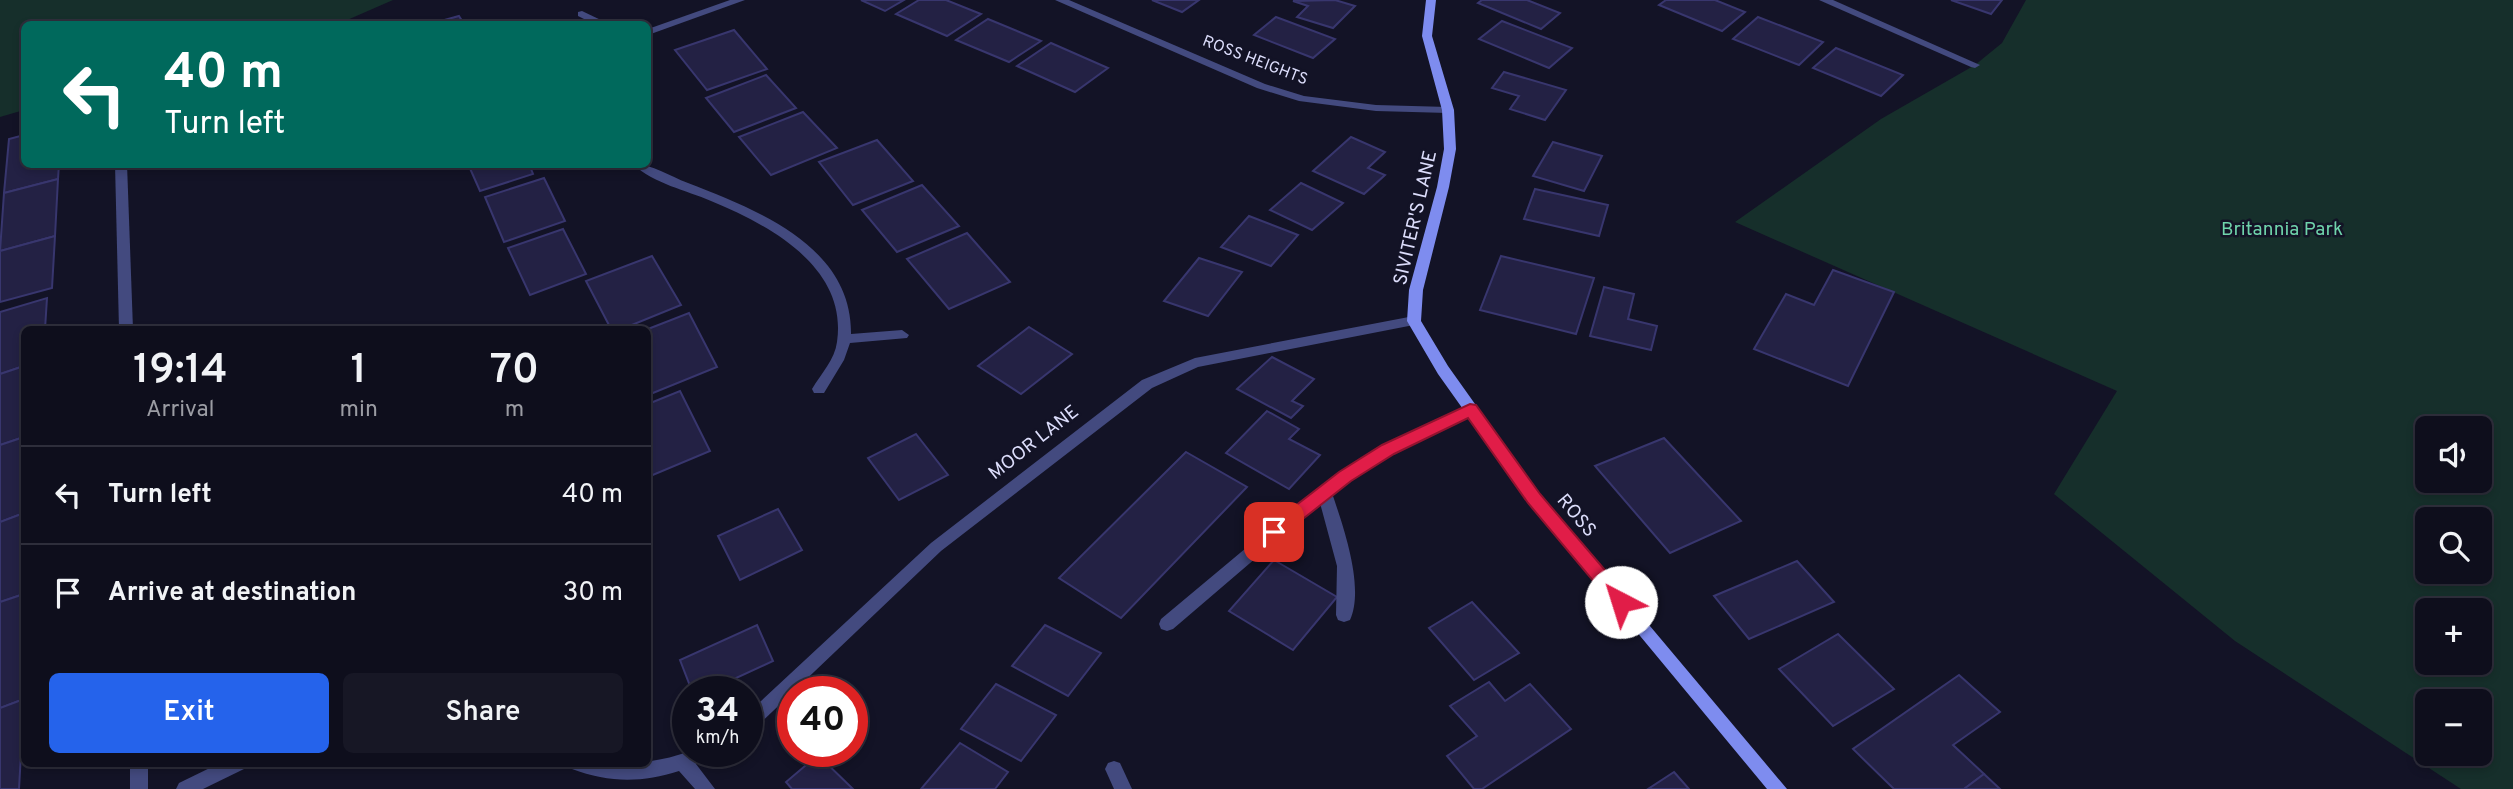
<!DOCTYPE html>
<html lang="en">
<head>
<meta charset="utf-8">
<style>
  :root { --surface:#0e0e1c; --page:#171725; --text:#f1f3f6; --muted:#9b9ca3; --line:#2e2e3b; --accent:#2563eb }
  body { margin:0; font-family:Overpass,sans-serif; background:var(--page); color:var(--text); height:100vh; display:flex; flex-direction:column; font-size:26px; white-space:nowrap }
  * { box-sizing:border-box; margin:0 }
  p { font-size:23px; color:var(--muted) }
  .icon { flex:none; width:38px; height:38px; fill:none; stroke:currentColor; stroke-width:2; stroke-linecap:round; stroke-linejoin:round }
  .map { position:relative; flex:1; overflow:hidden }
  .panel { position:absolute; left:21px; top:326px; width:630px; height:441px; display:flex; flex-direction:column; background:var(--surface); border-radius:10px; box-shadow:0 4px 10px #0003,0 0 0 2px var(--line) }
  .panel>* { flex:none }
  .guide { position:absolute; left:21px; top:21px; width:630px; height:147px; border-radius:10px; box-shadow:0 4px 10px #0003,0 0 0 2px var(--line); background:#00695c; color:#fff; overflow:hidden }
  .buttons { position:absolute; left:2415px; top:416px; display:grid; gap:14px }
  .buttons a { display:grid; place-items:center; width:77px; height:77px; border-radius:10px; background:var(--surface); box-shadow:0 4px 10px #0003,0 0 0 2px var(--line); font-size:35px }
  .speed { position:absolute; left:672px; top:676px; display:flex; gap:14px; font-size:35px; font-weight:700; text-align:center }
  .speed>* { display:grid; place-content:center; width:91px; height:91px; border-radius:50%; background:var(--surface); box-shadow:0 4px 10px #0003,0 0 0 2px var(--line); line-height:1 }
  .speed small { font-size:18px; font-weight:400 }
  .speed .limit { border:10px solid #d22; background:#fff; color:#111 }
  .pin { position:absolute; display:grid; place-items:center; width:60px; height:60px; color:#fff; margin:-30px; border-radius:14px; box-shadow:0 4px 10px #0006 }
  .me { position:absolute; width:77px; margin:-38px; rotate:320deg; stroke-linejoin:round; filter:drop-shadow(0 0 5px #0008) }
  .turn { display:flex; align-items:center; gap:24px; height:147px; padding:0 28px; font-size:32px }
  .turn .icon { width:91px; height:91px; stroke-width:2.5 }
  .turn b { display:block; font-size:49px; line-height:60px }
  .eta { display:flex; justify-content:space-evenly; align-items:center; height:119px; text-align:center }
  .eta b { font-size:42px; font-weight:600; line-height:49px }
  .button { display:flex; gap:14px; margin-top:auto; padding:14px 28px }
  .button a { flex:1; height:80px; border-radius:10px; background:var(--accent); color:#fff; font-size:28px; font-weight:600; line-height:80px; text-align:center }
  .button a+a { background:var(--page); color:var(--text) }
  ul { padding:0; list-style:none }
  li { display:flex; align-items:center; gap:21px; height:98px; padding:0 28px; border-top:2px solid var(--line) }
  li div { flex:1 }
  li b { display:block; font-size:26px }
  li em { font-style:normal }
  .map>svg:first-child { display:block }
</style>
</head>
<body>
<div class="map">
<svg width="2513" height="789" viewBox="0 0 2513 789">
  <rect width="100%" height="100%" fill="#131326"/>
  <g fill="#162f2b" fill-rule="evenodd">
    <polygon points="0,0 393,0 338,24 24,24 24,110 0,117"/>
    <path d="M2026,0H2513V789H2461L2235,641L2054,494L2117,391L1735,222L1881,119L1975,65L2002,43ZM2427,429H2480V481H2427ZM2427,520H2480V572H2427ZM2427,611H2480V663H2427ZM2427,702H2480V754H2427Z"/>
  </g>
  <g fill="#232144" stroke="#38366e" stroke-width="2">
    <polygon points="861,0 904,0 885,11"/>
    <polygon points="919,0 946,0 981,14 947,36 896,14"/>
    <polygon points="1152,0 1199,0 1182,12"/>
    <polygon points="1335,0 1355,6 1333,28 1297,17 1308,6 1293,1"/>
    <polygon points="1482,0 1527,0 1560,13 1541,29 1478,3"/>
    <polygon points="1666,0 1715,0 1745,12 1722,31 1659,5"/>
    <polygon points="1951,0 2002,0 1991,14"/>
    <polygon points="459,16 464,24 430,24"/>
    <polygon points="1276,17 1335,39 1313,58 1254,35"/>
    <polygon points="1758,17 1823,42 1799,65 1733,39"/>
    <polygon points="988,19 1041,41 1009,62 956,40"/>
    <polygon points="1502,21 1572,48 1549,68 1479,39"/>
    <polygon points="734,30 767,69 707,90 675,50"/>
    <polygon points="1051,43 1108,68 1075,92 1017,66"/>
    <polygon points="1836,48 1903,75 1881,96 1813,68"/>
    <polygon points="1504,72 1566,90 1545,120 1510,109 1519,96 1492,88"/>
    <polygon points="766,75 796,108 734,132 706,98"/>
    <polygon points="803,112 837,148 771,175 739,137"/>
    <polygon points="24,135 24,164 59,164 58,179 4,193 9,139"/>
    <polygon points="1351,137 1385,152 1368,168 1385,175 1364,194 1313,171"/>
    <polygon points="877,140 913,181 853,205 819,162"/>
    <polygon points="1553,142 1602,156 1584,191 1533,176"/>
    <polygon points="468,164 529,164 533,174 480,191"/>
    <polygon points="544,178 565,221 504,242 485,197"/>
    <polygon points="58,179 55,236 0,251 4,193"/>
    <polygon points="1301,183 1343,203 1312,230 1270,210"/>
    <polygon points="922,185 959,226 897,252 862,210"/>
    <polygon points="1535,189 1608,205 1599,236 1524,219"/>
    <polygon points="1249,216 1298,235 1271,266 1221,247"/>
    <polygon points="563,229 586,274 530,295 508,248"/>
    <polygon points="967,233 1010,282 949,309 907,259"/>
    <polygon points="55,236 52,288 0,302 0,251"/>
    <polygon points="652,256 681,305 622,329 611,329 586,281"/>
    <polygon points="1501,256 1594,278 1576,334 1480,310"/>
    <polygon points="1199,258 1242,272 1208,316 1164,301"/>
    <polygon points="1833,270 1894,292 1848,386 1754,349 1786,294 1814,305"/>
    <polygon points="1604,287 1634,294 1628,319 1657,326 1651,350 1590,336"/>
    <polygon points="47,298 45,329 24,329 24,366 0,374 0,312"/>
    <polygon points="689,313 717,367 648,395 648,329"/>
    <polygon points="1029,327 1072,354 1021,394 978,366"/>
    <polygon points="1272,357 1314,379 1292,401 1303,406 1291,418 1237,389"/>
    <polygon points="24,366 24,437 0,445 0,374"/>
    <polygon points="680,391 710,451 648,477 648,404"/>
    <polygon points="1267,411 1299,429 1289,439 1320,455 1289,489 1226,453"/>
    <polygon points="916,434 948,475 899,500 868,458"/>
    <polygon points="24,437 24,513 0,522 0,445"/>
    <polygon points="1664,438 1741,521 1670,553 1595,466"/>
    <polygon points="1186,452 1247,487 1121,618 1059,578"/>
    <polygon points="778,509 802,550 740,580 718,536"/>
    <polygon points="24,513 24,594 0,602 0,522"/>
    <polygon points="1274,560 1337,597 1293,650 1229,611"/>
    <polygon points="1797,561 1834,602 1749,639 1714,596"/>
    <polygon points="24,594 24,699 0,708 0,602"/>
    <polygon points="1472,602 1519,653 1474,680 1429,628"/>
    <polygon points="757,625 773,661 708,691 692,691 680,660"/>
    <polygon points="1045,625 1101,653 1068,696 1012,666"/>
    <polygon points="1838,634 1894,689 1833,726 1779,669"/>
    <polygon points="1959,675 2000,712 1953,745 1984,774 1964,789 1894,789 1853,749"/>
    <polygon points="1489,682 1505,701 1530,684 1571,729 1482,789 1474,789 1447,756 1477,736 1450,706"/>
    <polygon points="996,684 1056,715 1021,761 961,729"/>
    <polygon points="24,699 19,789 0,789 0,708"/>
    <polygon points="960,743 1008,772 995,789 921,789"/>
    <polygon points="818,755 853,789 792,789 786,782"/>
    <polygon points="1674,772 1689,789 1648,789"/>
    <polygon points="1984,774 2000,789 1964,789"/>
  </g>
  <g fill="none" stroke-linecap="round" stroke-linejoin="round">
    <g fill="#434a7f" fill-rule="evenodd">
      <polygon points="730,0 745,0 648,35 648,29"/>
      <polygon points="1055,0 1069,0 1265,84 1304,96 1376,105 1448,107 1454,110 1448,113 1376,111 1299,101 1257,88"/>
      <polygon points="1819,0 1833,0 1980,65 1975,68 1971,67"/>
      <polygon points="582,11 605,22 606,24 594,24 578,16 578,12"/>
      <polygon points="115,164 127,164 133,329 119,329"/>
      <path d="M633,164C653,164 669,176 688,183C757,210 852,246 851,334L902,330L909,335L907,338L850,343L844,360L824,393H814L812,389C821,374 835,359 837,342C848,267 769,225 711,201C686,190 654,184 633,164Z"/>
      <polygon points="1414,316 1421,321 1419,324 1198,367 1152,388 941,551 753,730 747,733 747,714 931,543 1142,380 1195,358"/>
      <path d="M1470,405L1475,406L1477,410L1475,414L1393,454L1332,493C1343,526 1365,587 1350,620L1344,622L1338,620L1336,615L1337,566L1320,503L1173,629L1167,631L1161,629L1159,624L1161,619L1319,487L1383,446Z"/>
      <path d="M690,751H717L714,757L696,764L715,789H695L679,771C642,783 609,783 572,769L569,763C613,763 648,767 690,751Z"/>
      <polygon points="1114,761 1120,763 1132,789 1114,789 1105,769 1108,763"/>
      <rect x="130" y="763" width="18" height="26"/>
      <polygon points="220,763 247,763 244,769 203,789 176,789 179,783"/>
    </g>
    <polygon fill="#7e8cef" fill-rule="evenodd" points="1426,0 1436,0 1432,36 1454,110 1456,149 1449,187 1423,290 1421,321 1448,366 1539,494 1787,789 1767,789 1529,502 1438,374 1407,321 1409,290 1437,187 1444,149 1442,110 1422,36"/>
  </g>
  <polygon fill="#e11d48" stroke="#92132f" stroke-width="2" points="1470,404 1476,405 1540,494 1628,597 1630,602 1628,607 1621,610 1615,607 1528,503 1468,418 1394,454 1351,481 1280,537 1268,537 1265,532 1268,527 1339,472 1382,445"/>
  <g text-anchor="middle" dominant-baseline="central" stroke-width="5" stroke-linejoin="round" paint-order="stroke">
    <g font-size="16" fill="#dcddfb" stroke="#131326">
      <text transform="translate(1255 61) rotate(21)">ROSS HEIGHTS</text>
    </g>
    <g font-size="19" fill="#dcddfb" stroke="#131326">
      <text transform="translate(1416 218) rotate(-77)">SIVITER'S LANE</text>
      <text transform="translate(1034 443) rotate(-38)">MOOR LANE</text>
      <text transform="translate(1576 516) rotate(50)">ROSS</text>
    </g>
    <g font-size="19" fill="#6fd3ab" stroke="#131326">
      <text x="2282" y="230">Britannia Park</text>
    </g>
  </g>
</svg>
<div class="buttons">
<a><svg class="icon" aria-label="sound" viewBox="0 0 24 24"><path d="M4 9h4l5-4v14l-5-4H4zM17 9q2 3 0 6"/></svg></a>
<a><svg class="icon" aria-label="search" viewBox="0 0 24 24"><circle cx="10" cy="10" r="6"/><path d="M15 15l6 6"/></svg></a>
<a>+</a>
<a>−</a>
</div>
<div class="speed"><div>34<small>km/h</small></div><div class="limit">40</div></div>
<div class="pin" style="left:1274px;top:532px;background:#d93025"><svg class="icon" aria-label="arrive" viewBox="0 0 24 24"><path d="M6 21V4h12l-3 4 3 4H6"/></svg></div>
<svg class="me" style="left:1621px;top:602px" viewBox="-20 -20 40 40"><circle r="19" fill="#fff"/><path d="M0-13L10 11 0 6-10 11z" fill="#e11d48"/></svg>
<div class="guide">
<div class="turn"><svg class="icon" aria-label="left" viewBox="0 0 24 24"><path d="M17 20v-9H6M10 6l-5 5 5 5"/></svg><div><b>40 m</b>Turn left</div></div>
</div>
<section class="panel">
<div class="eta">
<div><b>19:14</b><p>Arrival</p></div>
<div><b>1</b><p>min</p></div>
<div><b>70</b><p>m</p></div>
</div>
<ul>
<li><svg class="icon" aria-label="left" viewBox="0 0 24 24"><path d="M17 20v-9H6M10 6l-5 5 5 5"/></svg><div><b>Turn left</b></div><em>40 m</em></li>
<li><svg class="icon" aria-label="arrive" viewBox="0 0 24 24"><path d="M6 21V4h12l-3 4 3 4H6"/></svg><div><b>Arrive at destination</b></div><em>30 m</em></li>
</ul>
<div class="button"><a>Exit</a><a>Share</a></div>
</section>
</div>
</body>
</html>
